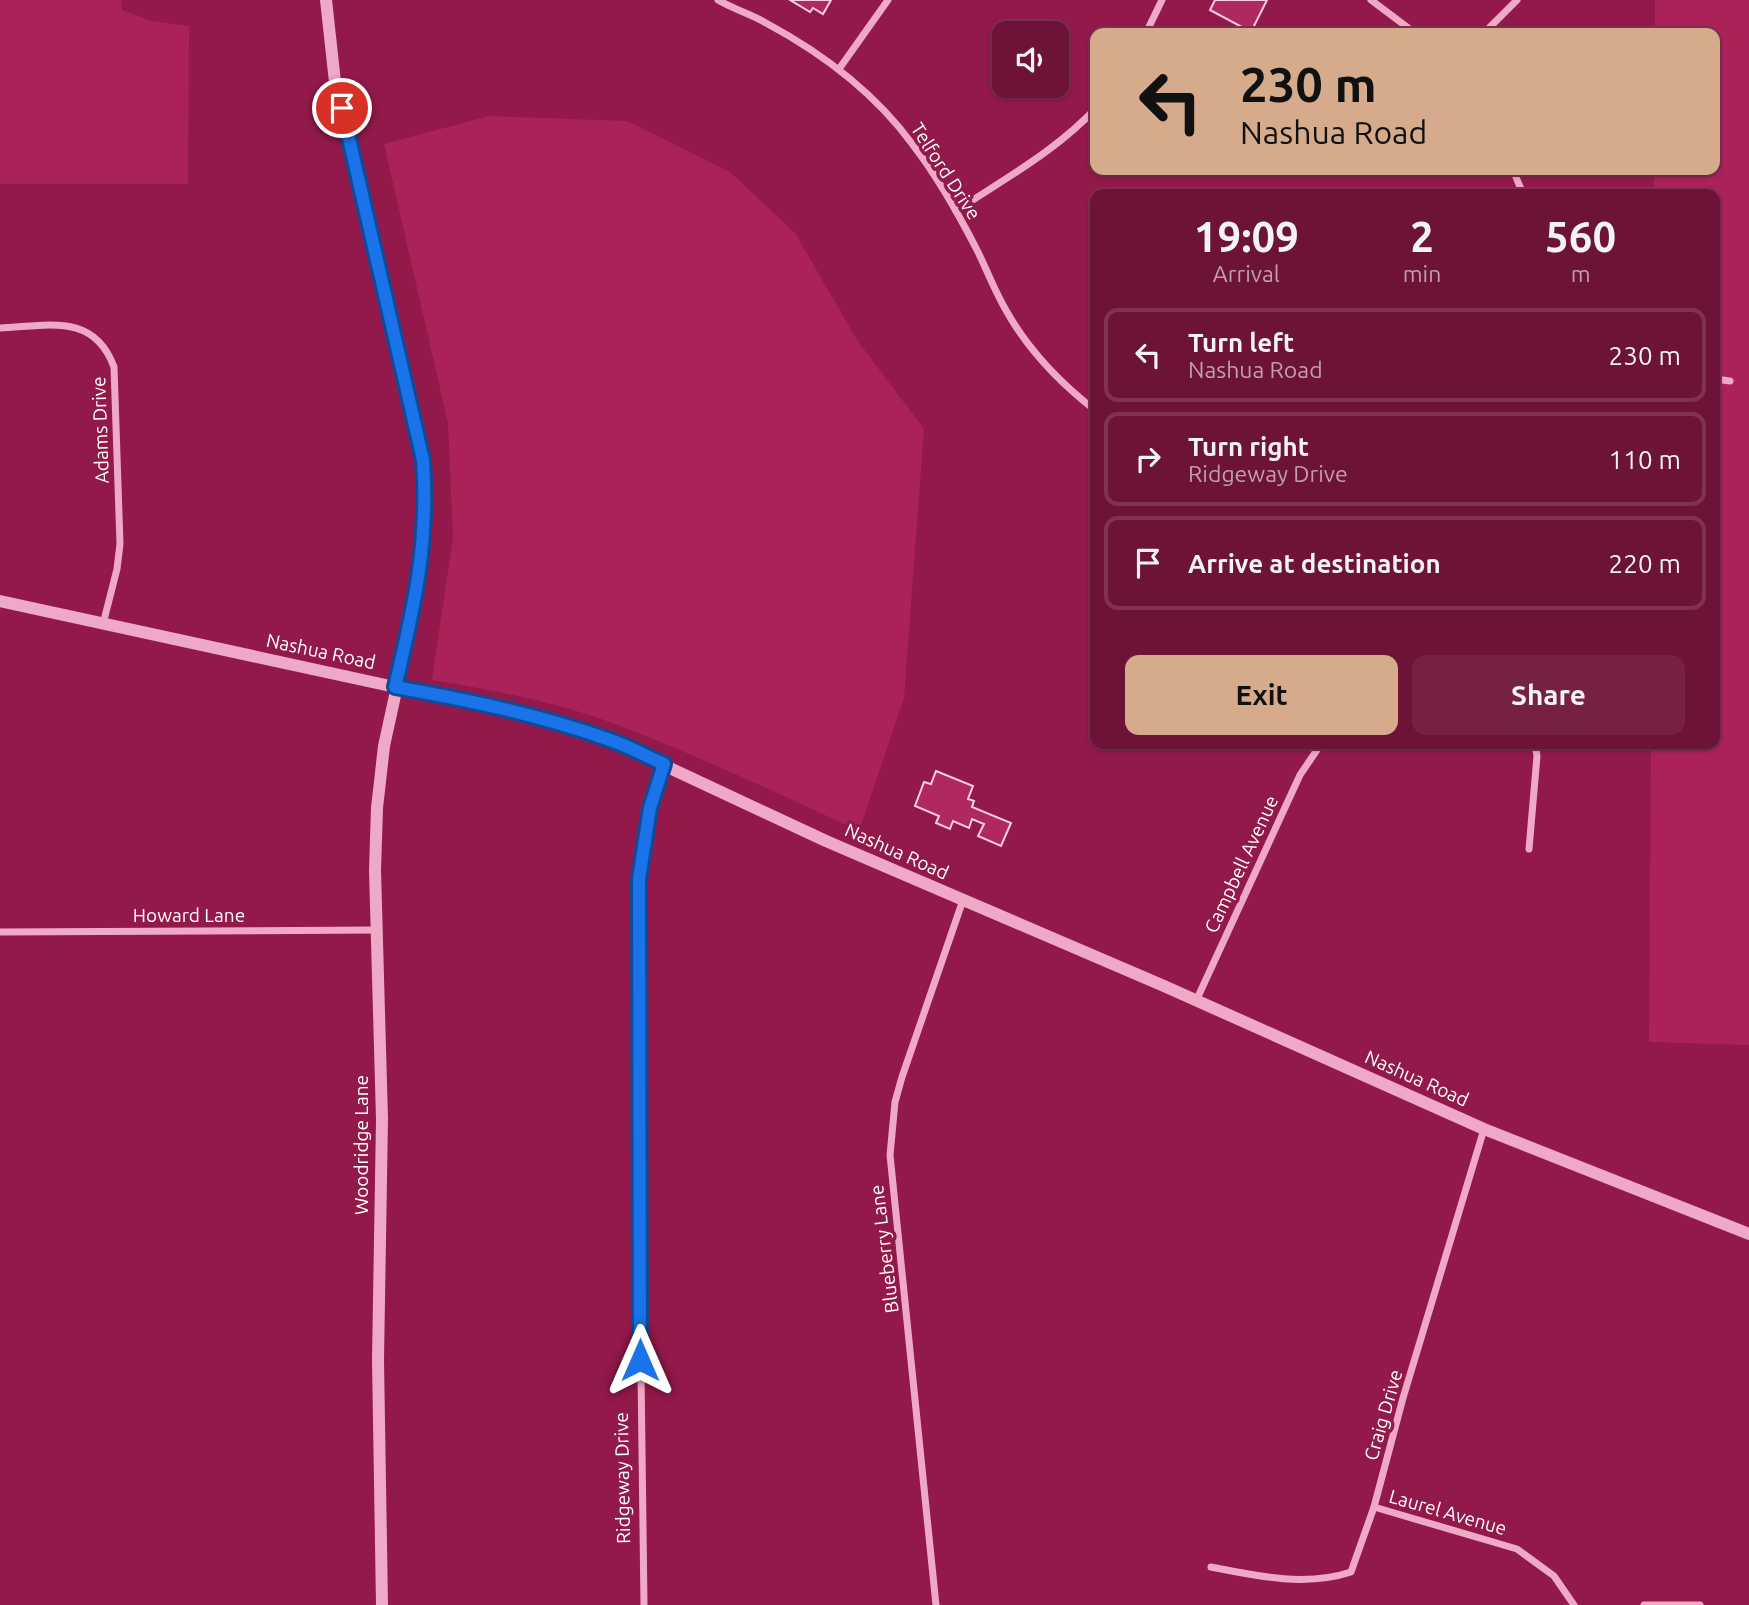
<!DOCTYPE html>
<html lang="en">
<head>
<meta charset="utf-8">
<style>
  :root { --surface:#6e1338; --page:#762043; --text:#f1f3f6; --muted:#bf9eae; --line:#803253; --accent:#d6ab8b }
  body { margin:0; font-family:Ubuntu,sans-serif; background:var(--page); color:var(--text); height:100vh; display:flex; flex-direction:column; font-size:26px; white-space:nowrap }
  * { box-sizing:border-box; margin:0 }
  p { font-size:23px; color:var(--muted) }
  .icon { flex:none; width:38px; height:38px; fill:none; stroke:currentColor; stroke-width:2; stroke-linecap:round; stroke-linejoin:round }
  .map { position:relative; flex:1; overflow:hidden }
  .panel { position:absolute; left:1090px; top:189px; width:630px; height:560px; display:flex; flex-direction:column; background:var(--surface); border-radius:14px; box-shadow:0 2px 5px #0004,0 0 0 2px var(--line) }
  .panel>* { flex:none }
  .banner { position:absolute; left:1090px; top:28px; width:630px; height:147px; border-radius:14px; box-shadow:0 2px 5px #0004,0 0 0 2px var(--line); background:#d6ab8b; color:#111; overflow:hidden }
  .controls { position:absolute; left:992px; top:21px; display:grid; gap:14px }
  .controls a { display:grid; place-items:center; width:77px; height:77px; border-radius:14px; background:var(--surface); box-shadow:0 2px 5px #0004,0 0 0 2px var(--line); font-size:35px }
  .pin { position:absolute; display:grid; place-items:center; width:60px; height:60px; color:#fff; margin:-30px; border:4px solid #fff; border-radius:50%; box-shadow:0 2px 7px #0007 }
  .me { position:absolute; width:77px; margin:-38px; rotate:0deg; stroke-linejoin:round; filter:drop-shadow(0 0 5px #0008) }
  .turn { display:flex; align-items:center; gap:24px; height:147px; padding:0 35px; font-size:32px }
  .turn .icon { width:91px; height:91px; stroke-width:2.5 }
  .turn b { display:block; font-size:49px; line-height:60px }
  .eta { display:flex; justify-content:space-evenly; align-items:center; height:119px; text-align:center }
  .eta b { font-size:42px; font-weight:700; line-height:49px }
  .primary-button { display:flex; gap:14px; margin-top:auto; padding:14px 35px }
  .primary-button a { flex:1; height:80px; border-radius:14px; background:var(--accent); color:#111; font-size:28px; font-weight:700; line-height:80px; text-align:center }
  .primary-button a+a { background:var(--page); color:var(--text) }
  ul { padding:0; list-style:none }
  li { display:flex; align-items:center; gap:21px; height:94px; margin:0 14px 10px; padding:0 21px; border:4px solid var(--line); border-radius:14px }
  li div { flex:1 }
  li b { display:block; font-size:26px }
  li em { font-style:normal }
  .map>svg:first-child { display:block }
</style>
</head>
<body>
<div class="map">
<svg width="1749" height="1605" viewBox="0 0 1749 1605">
  <rect width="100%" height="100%" fill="#92194a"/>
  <g fill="#ab225b">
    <polygon points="0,0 121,0 122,10 152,21 189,26 188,184 0,184"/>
    <polygon points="1655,0 1749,0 1749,1045 1649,1042 1651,744 1715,744 1715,194 1654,194 1654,170 1715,170 1715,33 1655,33"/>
    <path d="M489,116L627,121L730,172L795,233L857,340L924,429L904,698L859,831C775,792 691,752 604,720C549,700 490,690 432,680L453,537L448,423L384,144Z"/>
  </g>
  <g fill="#b02860" stroke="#fbcfe1" stroke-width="2">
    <polygon points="790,0 831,0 823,14 813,8 810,12"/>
    <polygon points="1215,0 1267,0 1251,32 1210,10"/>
    <polygon points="936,771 973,786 968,799 974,801 972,807 1011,823 1001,846 978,836 984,824 972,819 969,828 953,821 950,829 936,823 939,816 915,806 924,782 931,784"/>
  </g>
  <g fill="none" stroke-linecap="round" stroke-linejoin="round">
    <g stroke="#efa9c6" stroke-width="7">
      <path d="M718,0C733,9 751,14 766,23C822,53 875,93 913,145C938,177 958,213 977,250C987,270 995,292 1007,312C1029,351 1060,383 1096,411"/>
      <polyline points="1371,0 1415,33"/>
      <polyline points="1146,33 1162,0"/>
      <polyline points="1484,33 1517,0"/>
      <polyline points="839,69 888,0"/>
      <polyline points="1513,170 1523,194"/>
      <path d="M956,211C1004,179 1056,151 1096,108"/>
      <path d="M0,328C47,326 94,312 114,367L120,544L117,569L103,624"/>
      <polyline points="1715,379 1730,381"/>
      <polyline points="1529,849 1537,756 1535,744"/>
      <polyline points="0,932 377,930"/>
      <polyline points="1196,1001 1300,775 1321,744"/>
      <polyline points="1374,1507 1517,1549 1554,1576 1574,1605"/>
      <path d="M1211,1567C1256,1576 1306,1587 1351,1572L1374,1507L1403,1398L1484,1129"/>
      <polyline points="644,1605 638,1140 639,879 650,808 664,764"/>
      <polyline points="936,1605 890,1155 895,1102 902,1077 963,900"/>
      <polyline points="1644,1605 1700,1605"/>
    </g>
    <g stroke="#efa9c6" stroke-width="12">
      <polyline points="326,0 335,82 418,427 426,494 424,546 417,595 384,746 377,808 375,870 382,1119 378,1360 382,1605"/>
      <polyline points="0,601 395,687 478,702 536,717 612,741 826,841 1164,986 1484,1129 1749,1234"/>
    </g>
  </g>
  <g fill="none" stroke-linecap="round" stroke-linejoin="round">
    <defs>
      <path id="route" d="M342,108L423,460C429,544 414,607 395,687C468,700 540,715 610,740C628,746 646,756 664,764L650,808L639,879L640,1360"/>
    </defs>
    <use href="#route" stroke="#114b97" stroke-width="18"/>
    <use href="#route" stroke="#1a73e8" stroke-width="12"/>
  </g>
  <g text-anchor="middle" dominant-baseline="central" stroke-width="7" stroke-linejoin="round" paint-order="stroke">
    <g font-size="19" fill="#fff" stroke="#92194a">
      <text transform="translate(946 171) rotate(57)">Telford Drive</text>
      <text transform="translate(100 430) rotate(-92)">Adams Drive</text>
      <text transform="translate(321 651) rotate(12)">Nashua Road</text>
      <text transform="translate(897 851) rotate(24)">Nashua Road</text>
      <text transform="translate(1241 864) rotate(-65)">Campbell Avenue</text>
      <text x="189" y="915">Howard Lane</text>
      <text transform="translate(1417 1078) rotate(24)">Nashua Road</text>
      <text transform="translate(361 1145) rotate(-90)">Woodridge Lane</text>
      <text transform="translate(884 1249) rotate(-97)">Blueberry Lane</text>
      <text transform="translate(1383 1415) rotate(-74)">Craig Drive</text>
      <text transform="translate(622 1478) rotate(-91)">Ridgeway Drive</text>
      <text transform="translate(1448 1512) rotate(16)">Laurel Avenue</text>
    </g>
  </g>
</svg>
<div class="controls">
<a><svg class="icon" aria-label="sound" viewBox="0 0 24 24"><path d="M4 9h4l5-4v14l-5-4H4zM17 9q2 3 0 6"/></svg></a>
</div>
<div class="pin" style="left:342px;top:108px;background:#d93025"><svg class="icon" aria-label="arrive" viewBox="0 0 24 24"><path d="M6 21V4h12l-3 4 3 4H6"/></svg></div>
<svg class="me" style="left:640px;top:1360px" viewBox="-20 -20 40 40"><path d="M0-17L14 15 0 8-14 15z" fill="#1a73e8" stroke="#fff" stroke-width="4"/></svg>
<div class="banner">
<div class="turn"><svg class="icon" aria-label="left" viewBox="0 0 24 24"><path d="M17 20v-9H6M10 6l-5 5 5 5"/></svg><div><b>230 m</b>Nashua Road</div></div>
</div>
<section class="panel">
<div class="eta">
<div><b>19:09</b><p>Arrival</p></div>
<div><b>2</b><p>min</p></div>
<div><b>560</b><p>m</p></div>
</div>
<ul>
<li><svg class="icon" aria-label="left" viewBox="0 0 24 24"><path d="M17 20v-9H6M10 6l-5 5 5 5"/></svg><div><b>Turn left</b><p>Nashua Road</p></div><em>230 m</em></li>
<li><svg class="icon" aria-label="right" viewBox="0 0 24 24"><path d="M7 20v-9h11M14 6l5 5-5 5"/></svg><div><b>Turn right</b><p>Ridgeway Drive</p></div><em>110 m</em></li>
<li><svg class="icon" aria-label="arrive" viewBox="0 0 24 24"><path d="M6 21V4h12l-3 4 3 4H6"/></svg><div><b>Arrive at destination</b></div><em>220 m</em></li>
</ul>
<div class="primary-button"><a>Exit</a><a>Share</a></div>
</section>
</div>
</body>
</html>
